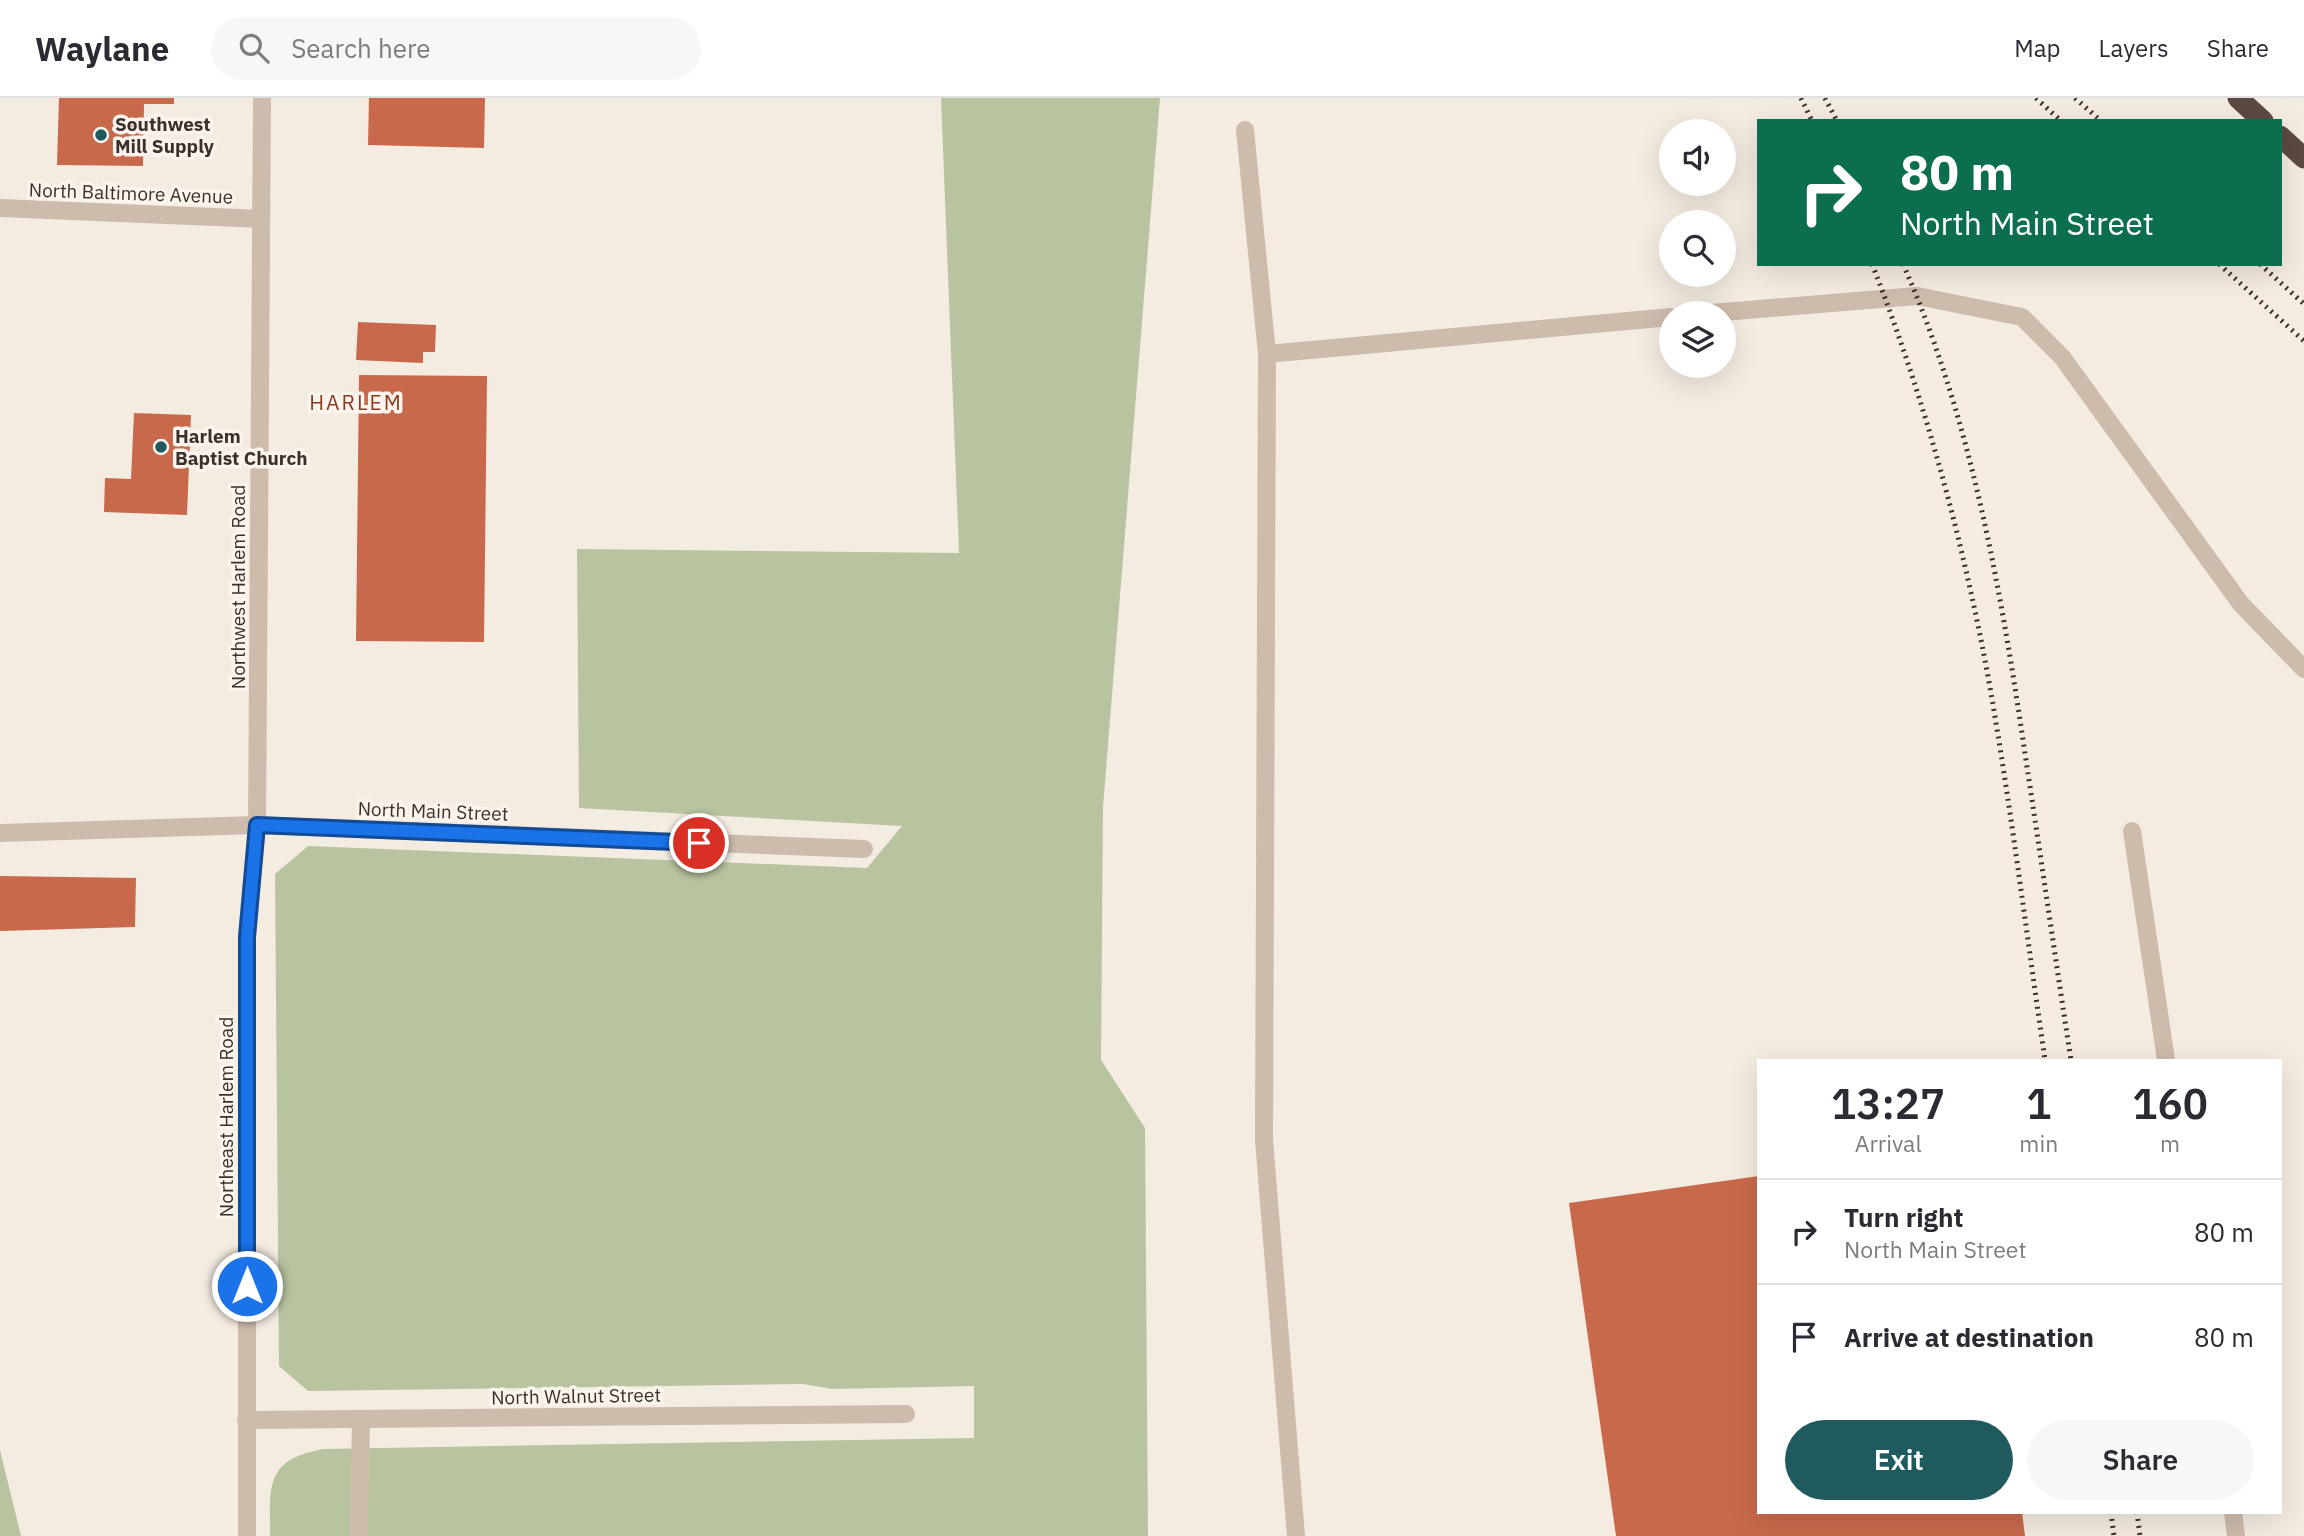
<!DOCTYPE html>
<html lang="en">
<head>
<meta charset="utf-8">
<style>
  :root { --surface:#fff; --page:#f7f7f7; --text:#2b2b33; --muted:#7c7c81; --line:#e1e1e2; --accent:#1f5a5e }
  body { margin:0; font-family:"IBM Plex Sans",sans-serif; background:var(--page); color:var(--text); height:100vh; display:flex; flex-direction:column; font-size:26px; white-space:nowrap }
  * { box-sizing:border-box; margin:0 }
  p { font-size:23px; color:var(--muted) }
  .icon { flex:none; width:38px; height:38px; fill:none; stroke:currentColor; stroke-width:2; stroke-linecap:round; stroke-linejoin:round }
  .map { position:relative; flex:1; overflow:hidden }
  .drawer { position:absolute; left:1757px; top:961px; width:525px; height:455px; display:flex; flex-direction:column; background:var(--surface); border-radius:0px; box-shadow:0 7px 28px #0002 }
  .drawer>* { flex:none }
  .banner { position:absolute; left:1757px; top:21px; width:525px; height:147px; border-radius:0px; box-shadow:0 7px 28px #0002; background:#0b6e4f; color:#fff; overflow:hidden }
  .buttons { position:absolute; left:1659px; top:21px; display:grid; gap:14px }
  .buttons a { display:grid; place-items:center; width:77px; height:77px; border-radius:50%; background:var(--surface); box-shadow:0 7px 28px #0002; font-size:35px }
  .pin { position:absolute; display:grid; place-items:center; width:60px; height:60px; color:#fff; margin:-30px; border:4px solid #fff; border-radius:50%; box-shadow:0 2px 7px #0007 }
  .me { position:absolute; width:77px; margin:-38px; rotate:0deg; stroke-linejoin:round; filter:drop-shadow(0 0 5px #0008) }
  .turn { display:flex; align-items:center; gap:24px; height:147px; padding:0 28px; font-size:32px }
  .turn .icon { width:91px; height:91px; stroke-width:2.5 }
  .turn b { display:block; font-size:49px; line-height:60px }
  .eta { display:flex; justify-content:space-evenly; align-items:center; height:119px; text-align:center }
  .eta b { font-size:42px; font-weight:600; line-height:49px }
  .action { display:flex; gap:14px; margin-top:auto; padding:14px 28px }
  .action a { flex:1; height:80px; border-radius:42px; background:var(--accent); color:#fff; font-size:28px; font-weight:600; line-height:80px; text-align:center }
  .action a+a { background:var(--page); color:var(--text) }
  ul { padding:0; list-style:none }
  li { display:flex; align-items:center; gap:21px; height:105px; padding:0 28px; border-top:2px solid var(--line) }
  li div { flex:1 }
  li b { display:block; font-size:26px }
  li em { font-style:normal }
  header { display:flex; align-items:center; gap:42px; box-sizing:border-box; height:98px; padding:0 35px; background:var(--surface); border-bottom:2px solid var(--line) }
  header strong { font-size:33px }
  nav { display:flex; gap:38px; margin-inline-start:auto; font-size:24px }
  .search { width:490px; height:63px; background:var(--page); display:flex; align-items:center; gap:18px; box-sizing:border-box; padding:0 24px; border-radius:38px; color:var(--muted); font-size:26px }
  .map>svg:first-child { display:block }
</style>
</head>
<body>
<header>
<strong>Waylane</strong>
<div class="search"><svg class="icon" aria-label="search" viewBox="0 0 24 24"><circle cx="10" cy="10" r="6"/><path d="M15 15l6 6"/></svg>Search here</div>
<nav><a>Map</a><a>Layers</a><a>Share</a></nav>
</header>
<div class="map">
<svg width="2304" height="1438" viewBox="0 0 2304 1438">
  <rect width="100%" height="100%" fill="#f4ebe1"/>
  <g fill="#b8c4a0">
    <path d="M941,0H1160L1103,709L1101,962L1145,1030L1148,1438H270C270,1387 265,1362 323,1351L974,1340V1288L832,1291L803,1286L308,1293L279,1268L275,776L308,748L867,770L902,728L579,710L577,451L959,455Z"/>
    <polygon points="0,1352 21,1438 0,1438"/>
  </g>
  <g fill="#c8694b">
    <polygon points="59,0 174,0 174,6 144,6 143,68 57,67"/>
    <polygon points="369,0 485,0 484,50 368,47"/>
    <polygon points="358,224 436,227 435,254 423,254 423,265 356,262"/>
    <polygon points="359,277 487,278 484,544 356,543"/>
    <polygon points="134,315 191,317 187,417 104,414 105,380 131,381"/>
    <polygon points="0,778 136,780 135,829 0,833"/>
    <polygon points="1759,1078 1759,1414 2022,1414 2025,1438 1616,1438 1569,1105"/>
  </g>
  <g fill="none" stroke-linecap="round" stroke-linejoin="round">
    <g stroke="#cdbbac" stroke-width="18">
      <polyline points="1245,32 1267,256 1264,1042 1296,1438"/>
      <polyline points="0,110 261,121"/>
      <polyline points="1711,215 1917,198 2022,219 2062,259 2241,506 2304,571"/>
      <polyline points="1267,256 1671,219"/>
      <polyline points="2132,733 2166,962"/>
      <polyline points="0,735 257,727 864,751"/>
      <polyline points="246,1322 906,1316"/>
      <polyline points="2233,1414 2236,1438"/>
      <polyline points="247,1438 247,839 257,727 262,0"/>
      <polyline points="359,1438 361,1321"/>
    </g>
    <g stroke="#5c4a42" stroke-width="21">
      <polyline points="2238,0 2263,23"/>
      <polyline points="2280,38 2304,60"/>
    </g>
    <g stroke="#3b302b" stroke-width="5" stroke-dasharray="2 5" stroke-linecap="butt">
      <polyline points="1801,0 1812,23"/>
      <polyline points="1825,0 1837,23"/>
      <polyline points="2036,0 2061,23"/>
      <polyline points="2075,0 2101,23"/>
      <path d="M1872,166C1926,304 1965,449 1991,595C2012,717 2027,840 2045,962"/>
      <path d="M1903,166C1973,325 2002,498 2027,669C2042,767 2056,865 2071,962"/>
      <polyline points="2219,166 2304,243"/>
      <polyline points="2260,166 2304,206"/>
      <polyline points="2111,1414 2114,1438"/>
      <polyline points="2137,1414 2140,1438"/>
    </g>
  </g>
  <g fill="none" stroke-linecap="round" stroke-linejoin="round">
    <defs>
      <polyline id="route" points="247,1188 247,839 257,727 699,745"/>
    </defs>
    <use href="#route" stroke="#114b97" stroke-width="18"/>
    <use href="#route" stroke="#1a73e8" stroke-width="12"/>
  </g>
  <g fill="#1f5a5e" stroke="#fbf5ee" stroke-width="2.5">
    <circle cx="101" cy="37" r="7"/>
    <circle cx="161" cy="349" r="7"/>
  </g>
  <g text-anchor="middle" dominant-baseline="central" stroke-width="7" stroke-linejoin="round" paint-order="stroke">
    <g font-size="19" font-weight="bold" fill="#3b302b" stroke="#fbf5ee" text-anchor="start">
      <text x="115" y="26">Southwest<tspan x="115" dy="22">Mill Supply</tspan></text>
      <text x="175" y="338">Harlem<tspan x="175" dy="22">Baptist Church</tspan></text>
    </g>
    <g font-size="19" fill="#3b302b" stroke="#fbf5ee">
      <text transform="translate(131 95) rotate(2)">North Baltimore Avenue</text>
      <text transform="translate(238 489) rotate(-90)">Northwest Harlem Road</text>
      <text transform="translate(433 713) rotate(2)">North Main Street</text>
      <text transform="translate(226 1019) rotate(-90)">Northeast Harlem Road</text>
      <text transform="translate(576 1298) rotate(-1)">North Walnut Street</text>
    </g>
    <g font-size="21" letter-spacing="2" fill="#8c3b22" stroke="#fbf5ee">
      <text x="356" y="304">HARLEM</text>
    </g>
  </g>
</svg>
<div class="buttons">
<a><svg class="icon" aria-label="sound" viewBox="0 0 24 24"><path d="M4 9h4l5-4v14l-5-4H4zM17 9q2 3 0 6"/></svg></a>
<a><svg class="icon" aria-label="search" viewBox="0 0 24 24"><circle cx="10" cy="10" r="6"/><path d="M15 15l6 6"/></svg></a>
<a><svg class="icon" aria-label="layers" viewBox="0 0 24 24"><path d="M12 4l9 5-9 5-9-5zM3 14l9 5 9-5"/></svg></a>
</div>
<div class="pin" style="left:699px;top:745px;background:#d93025"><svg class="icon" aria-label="arrive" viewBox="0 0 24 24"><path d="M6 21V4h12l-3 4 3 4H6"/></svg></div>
<svg class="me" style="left:247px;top:1188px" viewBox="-20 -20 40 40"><circle r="17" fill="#1a73e8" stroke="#fff" stroke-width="3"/><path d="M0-11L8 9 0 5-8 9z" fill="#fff"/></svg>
<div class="banner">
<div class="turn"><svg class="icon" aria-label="right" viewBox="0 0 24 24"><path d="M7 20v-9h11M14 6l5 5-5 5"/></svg><div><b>80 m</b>North Main Street</div></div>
</div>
<section class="drawer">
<div class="eta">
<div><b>13:27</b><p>Arrival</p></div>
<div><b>1</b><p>min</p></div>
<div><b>160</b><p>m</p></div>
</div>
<ul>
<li><svg class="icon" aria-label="right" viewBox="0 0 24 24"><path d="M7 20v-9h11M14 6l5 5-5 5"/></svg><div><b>Turn right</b><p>North Main Street</p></div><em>80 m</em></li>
<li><svg class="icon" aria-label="arrive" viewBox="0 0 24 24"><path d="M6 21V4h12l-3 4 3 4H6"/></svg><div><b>Arrive at destination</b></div><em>80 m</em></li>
</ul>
<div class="action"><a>Exit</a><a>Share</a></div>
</section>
</div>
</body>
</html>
